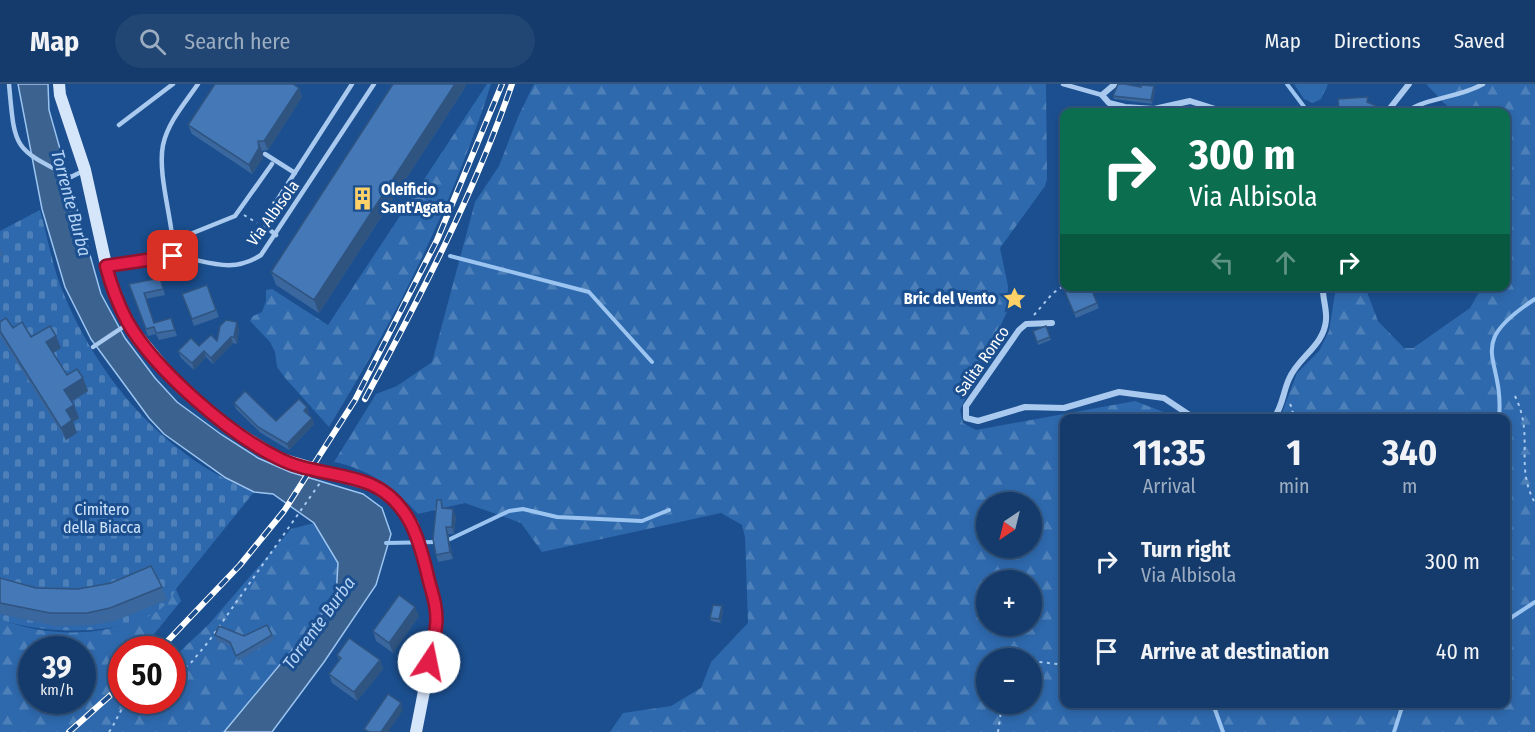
<!DOCTYPE html>
<html lang="en">
<head>
<meta charset="utf-8">
<style>
  :root { --surface:#143b6b; --page:#214673; --text:#f1f3f6; --muted:#9dadc1; --line:#33557e }
  body { margin:0; font-family:"Fira Sans Condensed",sans-serif; background:var(--page); color:var(--text); height:100vh; display:flex; flex-direction:column; font-size:22px; white-space:nowrap }
  * { box-sizing:border-box; margin:0 }
  p { font-size:20px; color:var(--muted) }
  .icon { flex:none; width:33px; height:33px; fill:none; stroke:currentColor; stroke-width:2; stroke-linecap:round; stroke-linejoin:round }
  .map { position:relative; flex:1; overflow:hidden }
  .details { position:absolute; left:1060px; top:330px; width:450px; height:294px; display:flex; flex-direction:column; background:var(--surface); border-radius:12px; box-shadow:0 3px 9px #0003,0 0 0 2px var(--line) }
  .details>* { flex:none }
  .guide { position:absolute; left:1060px; top:24px; width:450px; height:183px; border-radius:12px; box-shadow:0 3px 9px #0003,0 0 0 2px var(--line); background:#0b6e4f; color:#fff; overflow:hidden }
  .needle { width:39px; rotate:215deg }
  .buttons { position:absolute; left:976px; top:408px; display:grid; gap:12px }
  .buttons a { display:grid; place-items:center; width:66px; height:66px; border-radius:50%; background:var(--surface); box-shadow:0 3px 9px #0003,0 0 0 2px var(--line); font-size:30px }
  .speed { position:absolute; left:18px; top:552px; display:flex; gap:12px; font-size:30px; font-weight:700; text-align:center }
  .speed>* { display:grid; place-content:center; width:78px; height:78px; border-radius:50%; background:var(--surface); box-shadow:0 3px 9px #0003,0 0 0 2px var(--line); line-height:1 }
  .speed small { font-size:15px; font-weight:400 }
  .speed .limit { border:9px solid #d22; background:#fff; color:#111 }
  .pin { position:absolute; display:grid; place-items:center; width:51px; height:51px; color:#fff; margin:-26px; border-radius:12px; box-shadow:0 3px 9px #0006 }
  .me { position:absolute; width:66px; margin:-33px; rotate:11deg; stroke-linejoin:round; filter:drop-shadow(0 0 4px #0008) }
  .turn { display:flex; align-items:center; gap:21px; height:126px; padding:0 30px; font-size:27px }
  .turn .icon { width:78px; height:78px; stroke-width:2.5 }
  .turn b { display:block; font-size:42px; line-height:51px }
  .lanes { display:flex; align-items:center; height:57px; padding:0 30px; background:#0003; justify-content:center; gap:30px; direction:ltr }
  .lanes .off { opacity:.35 }
  .eta { display:flex; justify-content:space-evenly; align-items:center; height:102px; text-align:center }
  .eta b { font-size:36px; font-weight:700; line-height:42px }
  ul { padding:0; list-style:none }
  li { display:flex; align-items:center; gap:18px; height:90px; padding:0 30px }
  li div { flex:1 }
  li b { display:block; font-size:22px }
  li em { font-style:normal }
  header { display:flex; align-items:center; gap:36px; box-sizing:border-box; height:84px; padding:0 30px; background:var(--surface); border-bottom:2px solid var(--line) }
  header strong { font-size:28px }
  nav { display:flex; gap:33px; margin-inline-start:auto; font-size:21px }
  .search { width:420px; height:54px; background:var(--page); display:flex; align-items:center; gap:15px; box-sizing:border-box; padding:0 21px; border-radius:33px; color:var(--muted); font-size:22px }
  .map>svg:first-child { display:block }
</style>
</head>
<body>
<header>
<strong>Map</strong>
<div class="search"><svg class="icon" aria-label="search" viewBox="0 0 24 24"><circle cx="10" cy="10" r="6"/><path d="M15 15l6 6"/></svg>Search here</div>
<nav><a>Map</a><a>Directions</a><a>Saved</a></nav>
</header>
<div class="map">
<svg width="1535" height="648" viewBox="0 0 1535 648">
  <defs>
    <pattern id="forest-firs" width="22" height="20" patternUnits="userSpaceOnUse" patternTransform="scale(1.5)"><rect width="22" height="20" fill="#2e69ad"/><path d="M5 1l3.5 6h-7zM16 11l3.5 6h-7z" fill="#4d80b9"/></pattern>
    <pattern id="cemetery-stones" width="16" height="16" patternUnits="userSpaceOnUse" patternTransform="scale(1.5)"><rect width="16" height="16" fill="#2e69ad"/><path d="M2 7V4a2 2 0 0 1 4 0v3zM10 15v-3a2 2 0 0 1 4 0v3z" fill="#4d80b9"/></pattern>
  </defs>
  <rect width="100%" height="100%" fill="#1b4f8f"/>
  <g fill="url(#forest-firs)" fill-rule="evenodd">
    <path d="M487,0H491C453,120 395,236 329,343L286,295L277,283L275,268L270,258L250,237L253,232L262,228L266,217V206L272,205L328,241Z"/>
    <path d="M534,0H1046L1047,95L1045,102L1000,164L1008,202L1007,228L960,326L963,339L976,346L1135,317L1179,334H1065V620H1506V334H1280L1297,289L1319,267L1329,247L1336,203H1365L1378,237L1404,264H1413L1470,224L1482,203L1506,202V28H1453L1426,0H1535V648H610L623,629L671,622L701,604L711,578L748,539L745,453L742,441L721,429L542,468L521,439L465,419L418,430C394,404 369,385 334,378L376,310L397,302L432,278L475,118L499,82L518,33ZM987,418H1032V464H987ZM987,496H1032V542H987ZM987,574H1032V620H987Z"/>
    <polygon points="1294,0 1328,0 1321,15 1313,19 1304,15"/>
    <path d="M314,439L338,479L336,512L224,648H0V535C48,554 114,555 157,524C165,518 172,514 176,505L181,517L142,565L122,566L121,591L111,604L124,619L127,617L172,616L173,574L209,540L291,445ZM32,566H82V616H32Z"/>
  </g>
  <path fill="url(#cemetery-stones)" d="M40,126C48,155 53,186 65,213C101,298 167,374 254,408L176,505C156,556 43,552 0,535V147Z"/>
  <polygon fill="#3c6290" stroke="#9cc4f0" stroke-width="1.5" points="18,0 48,0 49,26 101,210 125,254 155,294 177,318 222,351 258,374 290,388 363,410 382,424 391,450 376,501 324,578 272,648 224,648 336,513 338,479 314,439 273,410 254,408 226,394 164,350 149,334 91,255 65,203 42,125"/>
  <g fill="none" stroke-linecap="round" stroke-linejoin="round">
    <g stroke="#9cc4f0" stroke-width="4">
      <polyline points="1287,0 1308,28"/>
      <polyline points="450,172 589,208 652,278"/>
      <path d="M1499,334C1505,271 1462,263 1535,215"/>
      <polyline points="446,457 509,427 523,425 557,433 642,437 669,426"/>
      <polyline points="386,459 436,458"/>
      <polyline points="1506,537 1535,518"/>
      <polyline points="1213,620 1223,648"/>
      <polyline points="1394,648 1403,620"/>
    </g>
    <g stroke="#a9c9ee" stroke-width="2" stroke-dasharray="3 4.5" stroke-linecap="butt">
      <polyline points="244,131 257,139"/>
      <polyline points="1104,202 1104,203"/>
      <polyline points="1034,231 1053,209 1065,201"/>
      <path d="M1515,312C1535,353 1514,381 1535,419"/>
      <polyline points="1290,320 1293,326 1291,334"/>
      <polyline points="1032,577 1065,581"/>
      <polyline points="172,591 190,580 209,557 320,399"/>
      <path d="M109,648C117,637 119,626 129,616"/>
      <polyline points="998,648 1002,620"/>
    </g>
    <g stroke="#a9c9ee" stroke-width="4.5">
      <path d="M9,0C15,66 13,64 71,93L83,87"/>
      <polyline points="1063,0 1102,11"/>
      <path d="M1406,28C1428,13 1459,14 1483,0"/>
      <polyline points="119,41 173,0"/>
      <polyline points="265,70 295,89"/>
      <polyline points="276,151 266,143 265,135 352,0"/>
      <polyline points="178,155 235,132 272,80"/>
      <path d="M173,172L178,155L172,151C169,125 158,86 163,61C168,38 185,19 198,0"/>
      <path d="M109,182C129,179 155,170 174,172C207,176 230,191 261,171L374,0"/>
      <polyline points="93,263 126,241"/>
    </g>
    <g stroke="#a9c9ee" stroke-width="6">
      <polyline points="1115,0 1102,11 1109,19 1125,23 1154,25 1190,17 1225,28"/>
      <polyline points="1387,28 1409,0"/>
      <polyline points="1052,239 1026,240 1019,246 966,322 966,334 978,337 1025,323 1064,324 1119,308 1164,314 1194,334"/>
      <path d="M1274,334C1283,321 1283,308 1289,295C1298,273 1324,262 1326,236C1327,224 1322,213 1323,202"/>
    </g>
    <polyline stroke="#d6e6fa" stroke-width="12" points="59,0 60,11 85,86 109,194 128,240 156,274 181,304 223,339 278,374 374,402 399,420 413,441 435,518 437,541 416,648"/>
    <defs>
      <g id="rail">
        <path d="M365,315C420,213 474,110 512,0"/>
        <polyline points="159,566 240,481 284,427 355,316 437,156 502,0"/>
        <polyline points="69,648 122,601"/>
      </g>
    </defs>
    <use href="#rail" stroke="#fff" stroke-width="6"/>
    <use href="#rail" stroke="#1b4f8f" stroke-width="4" stroke-dasharray="11" stroke-linecap="butt"/>
  </g>
  <g fill="#3a679d">
    <polygon points="466,2 319,229 276,201 271,188"/>
    <polygon points="299,4 302,13 268,66 262,67 263,74 252,90 192,50 188,41"/>
    <polygon points="1155,6 1152,20 1114,15 1113,12"/>
    <polygon points="0,164 3,172 0,173"/>
    <polygon points="160,194 165,211 146,215 154,239 171,234 177,252 159,256 156,250 148,252 129,200"/>
    <polygon points="207,201 219,233 194,242 182,210"/>
    <polygon points="1090,202 1099,224 1076,234 1065,208"/>
    <polygon points="0,238 31,253 56,252 61,264 53,269 67,291 83,294 88,307 72,318 79,334 73,338 77,349 66,356 0,252"/>
    <polygon points="1046,242 1051,256 1038,261 1033,247"/>
    <polygon points="239,245 237,260 233,259 213,280 206,273 194,286 181,274 178,267 217,257"/>
    <polygon points="234,319 276,337 307,323 309,330 308,331 314,340 289,366 261,349 236,325"/>
    <polygon points="443,424 456,432 454,450 448,450 453,475 438,478 436,471"/>
    <polygon points="0,494 36,504 78,505 162,503 167,516 115,537 92,541 55,542 0,530"/>
    <polygon points="723,526 721,539 711,537 710,534"/>
    <polygon points="419,532 393,569 376,557 373,547"/>
    <polygon points="215,551 244,552 272,551 274,556 238,577 232,563 217,557"/>
    <polygon points="337,571 380,576 383,585 357,617 332,599 329,590 339,576"/>
  </g>
  <g fill="#305480">
    <polygon points="455,0 466,0 466,2 319,229 314,216"/>
    <polygon points="1154,2 1155,6 1152,20 1151,16"/>
    <polygon points="299,4 302,13 268,66 264,57"/>
    <polygon points="1379,23 1381,28 1375,28"/>
    <polygon points="258,57 262,67 263,74 252,90 249,81"/>
    <polygon points="237,238 239,245 237,260 234,253"/>
    <polygon points="56,252 61,264 50,271 46,258"/>
    <polygon points="231,253 233,259 213,280 211,274"/>
    <polygon points="204,267 206,273 194,286 192,279"/>
    <polygon points="83,294 88,307 69,319 64,306"/>
    <polygon points="74,321 79,334 73,338 77,349 66,356 61,344 66,326"/>
    <polygon points="307,323 309,330 306,333 304,327"/>
    <polygon points="312,334 314,340 289,366 287,360"/>
    <polygon points="453,425 456,432 454,450 452,443"/>
    <polygon points="446,443 448,450 453,475 450,468"/>
    <polygon points="722,522 723,526 721,539 719,535"/>
    <polygon points="415,523 419,532 393,569 389,559"/>
    <polygon points="380,576 383,585 357,617 354,608"/>
    <polygon points="401,619 403,626 388,648 381,648"/>
  </g>
  <g fill="#4478b7" stroke="#305480" stroke-width="1.5">
    <polygon points="215,0 293,0 299,4 264,57 258,57 259,64 249,81 188,41"/>
    <polygon points="393,0 455,0 314,216 271,188"/>
    <polygon points="1118,0 1124,0 1141,3 1141,1 1154,2 1151,16 1113,12"/>
    <polygon points="1368,13 1367,18 1379,23 1375,28 1366,28 1360,26 1360,28 1339,28 1338,15"/>
    <polygon points="160,194 163,205 144,209 154,239 171,234 175,246 156,249 154,243 146,245 129,200"/>
    <polygon points="207,201 216,226 192,235 182,210"/>
    <polygon points="1077,202 1090,202 1097,219 1074,229 1065,208"/>
    <polygon points="6,234 13,244 22,238 31,253 50,242 56,252 46,258 67,291 77,285 83,294 64,306 74,321 66,326 72,336 61,344 0,247 0,238"/>
    <polygon points="226,236 237,238 234,253 231,253 211,274 204,267 192,279 178,267 191,254 199,262 211,251 217,257 220,242"/>
    <polygon points="1046,242 1050,253 1037,258 1033,247"/>
    <polygon points="245,307 276,337 299,315 307,323 304,327 312,334 287,360 258,343 234,319"/>
    <polygon points="437,416 441,416 442,424 453,425 452,443 446,443 450,468 436,471 433,455"/>
    <polygon points="151,482 162,503 110,524 87,529 50,529 0,519 0,494 36,504 78,505 111,499"/>
    <polygon points="399,511 415,523 389,559 373,547"/>
    <polygon points="713,521 722,522 719,535 710,534"/>
    <polygon points="267,541 272,551 236,572 230,558 215,551 219,542 244,552"/>
    <polygon points="349,554 380,576 354,608 329,590 341,574 337,571"/>
    <polygon points="388,610 401,619 381,648 369,648 364,645"/>
  </g>
  <g fill="none" stroke-linecap="round" stroke-linejoin="round">
    <defs>
      <path id="route" d="M173,172L106,182C111,201 118,220 127,237C154,285 229,350 278,374C307,389 341,388 370,400C410,417 420,458 429,497C433,511 438,527 436,542C435,554 432,566 429,578"/>
    </defs>
    <use href="#route" stroke="#92132f" stroke-width="15"/>
    <use href="#route" stroke="#e11d48" stroke-width="10"/>
  </g>
  <defs>
    <symbol id="building-bare" viewBox="-9 -9 18 18"><path d="M-4-6H4V6H1V3H-1V6H-4ZM-2.5-4.3h1.7v1.8h-1.7ZM.8-4.3h1.7v1.8H.8ZM-2.5-1h1.7V.8h-1.7ZM.8-1h1.7V.8H.8Z" fill="#ffd166" stroke="#1b4f8f" stroke-width="2.5" paint-order="stroke"/></symbol>
    <symbol id="sight-bare" viewBox="-9 -9 18 18"><path d="M0-6L1.8-2.2L6-1.7L2.9 1.2L3.7 5.4L0 3.3L-3.7 5.4L-2.9 1.2L-6-1.7L-1.8-2.2Z" fill="#ffd166" stroke="#1b4f8f" stroke-width="2.5" paint-order="stroke"/></symbol>
  </defs>
  <g fill-rule="evenodd">
    <use href="#building-bare" x="346" y="98" width="33" height="33"/>
    <use href="#sight-bare" x="998" y="198" width="33" height="33"/>
  </g>
  <g text-anchor="middle" dominant-baseline="central" stroke-width="6" stroke-linejoin="round" paint-order="stroke">
    <g font-size="16" font-weight="bold" fill="#fff" stroke="#1b4f8f" text-anchor="start">
      <text x="381" y="105">Oleificio<tspan x="381" dy="18">Sant'Agata</tspan></text>
      <text x="996" y="214" text-anchor="end">Bric del Vento</text>
    </g>
    <g font-size="16" fill="#fff" stroke="#1b4f8f">
      <text transform="translate(273 129) rotate(-54)">Via Albisola</text>
      <text transform="translate(982 277) rotate(-55)">Salita Ronco</text>
    </g>
    <g font-size="16" fill="#cfe3fa" stroke="#1b4f8f">
      <text x="102" y="425">Cimitero<tspan x="102" dy="18">della Biacca</tspan></text>
    </g>
    <g font-size="18" font-style="italic" fill="#b5d3f5" stroke="#1b4f8f">
      <text transform="translate(71 119) rotate(75)">Torrente Burba</text>
      <text transform="translate(319 539) rotate(-54)">Torrente Burba</text>
    </g>
  </g>
</svg>
<div class="buttons">
<a><svg class="needle" viewBox="-14 -14 28 28"><path d="M0-13l5 13h-10z" fill="#e53935"/><path d="M0 13l5-13h-10z" fill="#9dadc1"/></svg></a>
<a>+</a>
<a>−</a>
</div>
<div class="speed"><div>39<small>km/h</small></div><div class="limit">50</div></div>
<div class="pin" style="left:173px;top:172px;background:#d93025"><svg class="icon" aria-label="arrive" viewBox="0 0 24 24"><path d="M6 21V4h12l-3 4 3 4H6"/></svg></div>
<svg class="me" style="left:429px;top:578px" viewBox="-20 -20 40 40"><circle r="19" fill="#fff"/><path d="M0-13L10 11 0 6-10 11z" fill="#e11d48"/></svg>
<div class="guide">
<div class="turn"><svg class="icon" aria-label="right" viewBox="0 0 24 24"><path d="M7 20v-9h11M14 6l5 5-5 5"/></svg><div><b>300 m</b>Via Albisola</div></div>
<div class="lanes"><svg class="icon off" aria-label="left" viewBox="0 0 24 24"><path d="M17 20v-9H6M10 6l-5 5 5 5"/></svg><svg class="icon off" aria-label="ahead" viewBox="0 0 24 24"><path d="M12 20V5M6 11l6-6 6 6"/></svg><svg class="icon" aria-label="right" viewBox="0 0 24 24"><path d="M7 20v-9h11M14 6l5 5-5 5"/></svg></div>
</div>
<section class="details">
<div class="eta">
<div><b>11:35</b><p>Arrival</p></div>
<div><b>1</b><p>min</p></div>
<div><b>340</b><p>m</p></div>
</div>
<ul>
<li><svg class="icon" aria-label="right" viewBox="0 0 24 24"><path d="M7 20v-9h11M14 6l5 5-5 5"/></svg><div><b>Turn right</b><p>Via Albisola</p></div><em>300 m</em></li>
<li><svg class="icon" aria-label="arrive" viewBox="0 0 24 24"><path d="M6 21V4h12l-3 4 3 4H6"/></svg><div><b>Arrive at destination</b></div><em>40 m</em></li>
</ul>
</section>
</div>
</body>
</html>
